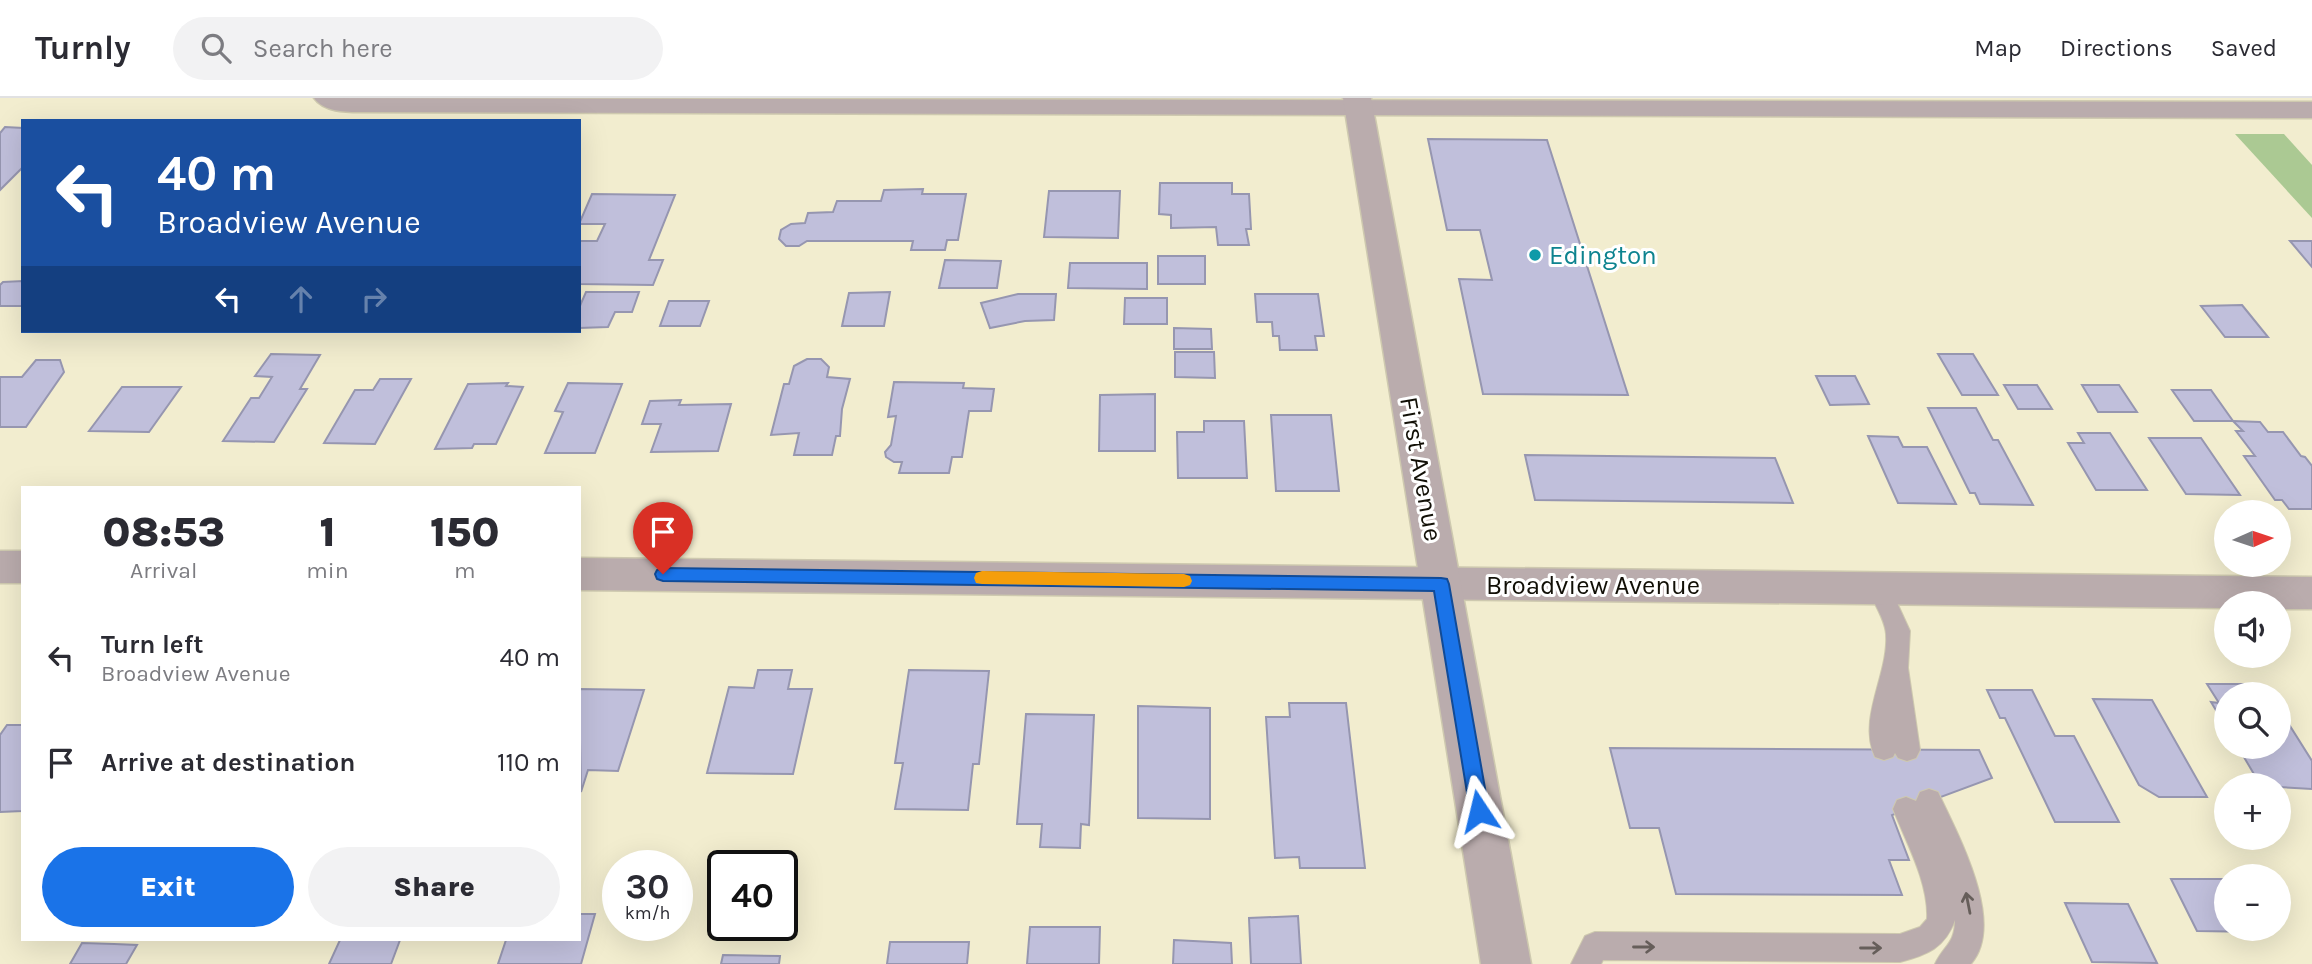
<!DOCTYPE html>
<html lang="en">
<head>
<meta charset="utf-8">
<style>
  :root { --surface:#fff; --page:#f2f2f3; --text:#2b2b33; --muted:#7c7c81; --line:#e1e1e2; --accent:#1a73e8 }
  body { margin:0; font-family:Karla,sans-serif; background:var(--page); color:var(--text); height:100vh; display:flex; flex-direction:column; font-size:26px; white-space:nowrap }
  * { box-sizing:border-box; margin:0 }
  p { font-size:23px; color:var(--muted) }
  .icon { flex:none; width:38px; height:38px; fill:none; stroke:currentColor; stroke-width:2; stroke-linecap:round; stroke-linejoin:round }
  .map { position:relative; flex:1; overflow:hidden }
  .details { position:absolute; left:21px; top:388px; width:560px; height:455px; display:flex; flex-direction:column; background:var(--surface); border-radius:0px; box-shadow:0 7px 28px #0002 }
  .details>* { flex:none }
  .top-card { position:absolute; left:21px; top:21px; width:560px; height:214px; border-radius:0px; box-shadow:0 7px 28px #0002; background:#1a4fa0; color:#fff; overflow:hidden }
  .needle { width:46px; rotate:87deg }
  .tools { position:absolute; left:2214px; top:402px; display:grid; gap:14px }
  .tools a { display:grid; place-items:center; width:77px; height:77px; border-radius:50%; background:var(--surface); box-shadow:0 7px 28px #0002; font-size:35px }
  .speed { position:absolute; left:602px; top:752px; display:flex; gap:14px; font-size:35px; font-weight:700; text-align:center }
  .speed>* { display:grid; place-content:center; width:91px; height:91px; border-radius:50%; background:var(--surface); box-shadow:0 7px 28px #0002; line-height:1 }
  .speed small { font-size:18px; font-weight:400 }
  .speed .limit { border:4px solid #111; border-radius:10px; background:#fff; color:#111 }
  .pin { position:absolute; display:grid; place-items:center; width:60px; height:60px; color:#fff; margin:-72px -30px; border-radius:50% 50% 50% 0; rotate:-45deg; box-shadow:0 0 7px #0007 }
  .pin .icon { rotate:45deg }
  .me { position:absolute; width:77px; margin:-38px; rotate:350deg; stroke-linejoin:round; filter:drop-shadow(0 0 5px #0008) }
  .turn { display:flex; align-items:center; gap:24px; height:147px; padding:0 21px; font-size:32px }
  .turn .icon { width:91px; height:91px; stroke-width:2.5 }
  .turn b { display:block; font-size:49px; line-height:60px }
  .lanes { display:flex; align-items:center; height:66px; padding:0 21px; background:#0003; justify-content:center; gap:35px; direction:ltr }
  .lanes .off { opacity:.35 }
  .eta { display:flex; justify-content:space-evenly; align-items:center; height:119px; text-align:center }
  .eta b { font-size:42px; font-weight:800; line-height:49px }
  .primary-button { display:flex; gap:14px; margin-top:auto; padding:14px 21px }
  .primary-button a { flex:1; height:80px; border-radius:42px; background:var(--accent); color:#fff; font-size:28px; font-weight:800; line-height:80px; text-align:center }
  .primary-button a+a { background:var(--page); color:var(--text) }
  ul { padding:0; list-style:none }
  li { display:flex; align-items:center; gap:21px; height:105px; padding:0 21px }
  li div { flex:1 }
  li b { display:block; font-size:26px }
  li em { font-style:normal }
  header { display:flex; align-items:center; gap:42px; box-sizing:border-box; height:98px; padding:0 35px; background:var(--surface); border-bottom:2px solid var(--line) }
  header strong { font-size:33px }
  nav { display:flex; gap:38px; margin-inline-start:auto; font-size:24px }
  .search { width:490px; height:63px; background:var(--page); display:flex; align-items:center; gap:18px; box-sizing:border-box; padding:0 24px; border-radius:38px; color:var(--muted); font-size:26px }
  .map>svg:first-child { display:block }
</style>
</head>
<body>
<header>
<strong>Turnly</strong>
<div class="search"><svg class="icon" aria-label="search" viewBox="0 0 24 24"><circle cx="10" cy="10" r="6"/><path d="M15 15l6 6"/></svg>Search here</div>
<nav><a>Map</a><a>Directions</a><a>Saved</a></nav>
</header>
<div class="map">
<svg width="2312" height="866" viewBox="0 0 2312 866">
  <rect width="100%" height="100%" fill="#f2edcf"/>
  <polygon fill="#abc993" points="2235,36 2284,36 2312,67 2312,120"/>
  <g fill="#c0bfdb" stroke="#9696b0" stroke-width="2">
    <polygon points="5,29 23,30 23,69 0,92 0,35"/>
    <polygon points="1428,41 1547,42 1628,297 1483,296 1459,181 1492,182 1480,132 1447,132"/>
    <polygon points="1160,85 1232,85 1232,96 1249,96 1251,131 1246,131 1249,147 1218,147 1216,129 1171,130 1171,117 1159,116"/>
    <polygon points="923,91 922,96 966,96 958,142 947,142 945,152 911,152 913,143 807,143 799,148 786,148 779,141 781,132 791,126 805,125 808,115 833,114 837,103 881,103 884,92"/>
    <polygon points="1049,93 1120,93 1118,140 1044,139"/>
    <polygon points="592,96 675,97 649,162 663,162 653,187 579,186 579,143 597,143 605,126 579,126"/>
    <polygon points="2290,143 2312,143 2312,169"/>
    <rect x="1158" y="158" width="47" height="28"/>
    <polygon points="945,162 1001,163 997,190 939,190"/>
    <polygon points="1070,165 1147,165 1147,191 1068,190"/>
    <polygon points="23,183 23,208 0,208 0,187 3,184"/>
    <polygon points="586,194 639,194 632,214 615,214 608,229 579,230 579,210"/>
    <polygon points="890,194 884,228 842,228 849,195"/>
    <polygon points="1018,196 1056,196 1054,222 1025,223 990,230 981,205"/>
    <polygon points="1255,196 1318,196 1324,238 1315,238 1317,252 1280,252 1279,238 1273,238 1272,224 1257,224"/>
    <polygon points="1125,200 1167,200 1167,226 1124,226"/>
    <polygon points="669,203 709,203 700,228 660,228"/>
    <polygon points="2242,207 2268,239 2225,239 2201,208"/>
    <polygon points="1174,230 1211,231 1212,251 1174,251"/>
    <polygon points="1175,254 1214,254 1215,280 1175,279"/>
    <polygon points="271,256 320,257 300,291 307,291 274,344 223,343 251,300 259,300 272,279 255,278"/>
    <polygon points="1938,256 1973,256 1998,297 1962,297"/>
    <polygon points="807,261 821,261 829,269 827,279 850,281 842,311 840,338 836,338 832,357 794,357 799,335 771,337 784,286 789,286 794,268"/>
    <polygon points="36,262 60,262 64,274 26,329 0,329 0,279 22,279"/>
    <polygon points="1816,278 1855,278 1869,306 1830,307"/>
    <polygon points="380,281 411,281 375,346 324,345 355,292 373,292"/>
    <polygon points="894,284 964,285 963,290 994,291 991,313 969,313 962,359 952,359 949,375 899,375 902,364 894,364 886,359 885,354 891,347 896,318 888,319"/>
    <polygon points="508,285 506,288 523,289 496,346 474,346 472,350 435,351 468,286"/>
    <polygon points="568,285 622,286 595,355 545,355 563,314 555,313"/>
    <polygon points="2004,287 2037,287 2052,311 2018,311"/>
    <polygon points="2082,287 2119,287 2137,314 2098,314"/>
    <polygon points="122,289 181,289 149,334 89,333"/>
    <polygon points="2172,292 2211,292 2233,323 2194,323"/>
    <polygon points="1155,296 1155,353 1099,353 1100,297"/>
    <polygon points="681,302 679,307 731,306 718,353 651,354 661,326 642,326 650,303"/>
    <polygon points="1928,310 1976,310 1993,342 1998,342 2033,407 1980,406 1975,395 1970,395"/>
    <polygon points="1271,317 1331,317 1339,393 1276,393"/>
    <polygon points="1204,323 1244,323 1247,380 1178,380 1177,334 1204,334"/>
    <polygon points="2233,323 2260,324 2268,334 2283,334 2301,358 2305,359 2312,368 2312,411 2289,411 2282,402 2275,402 2244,358 2255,358 2236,333 2243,333"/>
    <polygon points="2078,335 2110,335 2147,392 2096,392 2068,345 2084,345"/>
    <polygon points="1868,338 1898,339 1903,349 1927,349 1956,406 1898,405"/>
    <polygon points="2149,340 2201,340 2240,397 2186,396"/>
    <polygon points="1525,357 1775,360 1793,405 1535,402"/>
    <polygon points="758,572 792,572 788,591 812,591 793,676 707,675 729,589 754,590"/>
    <polygon points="909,572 989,573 979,666 973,666 968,712 895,711 903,665 895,665"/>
    <polygon points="2207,586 2250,586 2257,597 2226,597 2226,629 2211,604 2219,605"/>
    <polygon points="579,591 644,592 618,673 588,672 581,694"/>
    <polygon points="1987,592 2032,592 2055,638 2074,638 2119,724 2055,724 2005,620 2000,620"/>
    <polygon points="2093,601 2152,602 2207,699 2159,699 2139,687"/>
    <polygon points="1289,605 1346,605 1365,770 1300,770 1299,759 1275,760 1266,619 1290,619"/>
    <polygon points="1138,608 1210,610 1210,721 1138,720"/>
    <polygon points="2278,609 2312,663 2312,691 2261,688 2238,649 2278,649"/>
    <polygon points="1026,616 1094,617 1089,727 1081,726 1080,750 1040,749 1042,726 1017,726"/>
    <polygon points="7,627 23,627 22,713 0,714 0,637"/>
    <polygon points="1610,650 1979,652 1992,680 1892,717 1909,762 1889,762 1902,797 1676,796 1659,730 1630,730"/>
    <polygon points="2171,781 2226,781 2226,831 2256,831 2258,834 2197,833"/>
    <polygon points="2065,805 2128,806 2157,865 2092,864"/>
    <polygon points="579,816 595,816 581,866 498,866 506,842 579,842"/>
    <polygon points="1298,818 1301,866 1251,866 1249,820"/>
    <polygon points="1030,829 1100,829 1099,866 1027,866"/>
    <polygon points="340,842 400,842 391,866 329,866"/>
    <polygon points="1174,842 1231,845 1232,866 1173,866"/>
    <polygon points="890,844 969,844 967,866 887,866"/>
    <polygon points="82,845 114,846 137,847 126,866 70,866"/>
    <polygon points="723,857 780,858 779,866 721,866"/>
  </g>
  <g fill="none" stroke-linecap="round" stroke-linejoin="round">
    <defs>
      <g id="service">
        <path d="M1879,481L1887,483L1910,533L1908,570L1920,652L1916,660L1907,663L1898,660L1895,655L1893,659L1884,662L1875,659C1857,620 1889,576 1886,536C1885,521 1873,504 1867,490L1871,483Z"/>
        <path d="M1929,691L1938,694C1957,735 2007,825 1971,866H1935C1944,847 1955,846 1955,822C1945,850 1927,857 1900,864L1603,862L1601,866H1571L1585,838L1595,834L1900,836L1920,829L1927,821C1929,785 1906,744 1893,711L1897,702L1906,699L1916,703L1920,694Z"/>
      </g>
      <g id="minor">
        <path d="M314,0L2312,4V20L361,14C345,14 324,14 314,0Z"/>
        <rect x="0" y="453" width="23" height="32"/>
        <polygon points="579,460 2312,479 2312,511 2278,511 2278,506 2226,506 2226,510 579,492"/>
      </g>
      <polygon id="tertiary" points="1343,0 1371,0 1531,866 1481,866"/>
    </defs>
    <use href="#service" stroke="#cec9af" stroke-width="2"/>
    <use href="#minor" stroke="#cec9af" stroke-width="3"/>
    <use href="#tertiary" stroke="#cec9af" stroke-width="3"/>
    <use href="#service" fill="#baacad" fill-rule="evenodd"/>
    <use href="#minor" fill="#baacad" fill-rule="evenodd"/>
    <use href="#tertiary" fill="#baacad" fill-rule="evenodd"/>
  </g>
  <defs><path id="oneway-shaft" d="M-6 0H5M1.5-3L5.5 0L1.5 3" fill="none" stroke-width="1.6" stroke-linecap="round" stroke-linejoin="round" transform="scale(1.75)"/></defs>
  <g stroke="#665e5a">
    <use href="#oneway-shaft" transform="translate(1968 805) rotate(-101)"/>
    <use href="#oneway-shaft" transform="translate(1644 849)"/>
    <use href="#oneway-shaft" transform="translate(1871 850)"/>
  </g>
  <polygon fill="#1a73e8" stroke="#114b97" stroke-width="2" points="663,470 1441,480 1447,481 1449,486 1489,713 1486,720 1479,722 1473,720 1470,713 1434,493 663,483 657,481 655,476 657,472"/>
  <polygon fill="#f59e0b" points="982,473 1184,476 1190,478 1192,483 1190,487 1184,489 982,486 976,485 974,480 976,475"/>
  <circle fill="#0f9aa8" stroke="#fff" stroke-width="2.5" cx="1535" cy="157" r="7"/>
  <g text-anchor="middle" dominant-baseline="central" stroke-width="6" stroke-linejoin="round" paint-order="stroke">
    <g font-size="26" fill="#0d838f" stroke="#fff" text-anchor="start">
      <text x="1549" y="157">Edington</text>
    </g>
    <g font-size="26" fill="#110f06" stroke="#fff">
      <text transform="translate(1421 371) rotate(80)">First Avenue</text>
      <text x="1593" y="487">Broadview Avenue</text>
    </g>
  </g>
</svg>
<div class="tools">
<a><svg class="needle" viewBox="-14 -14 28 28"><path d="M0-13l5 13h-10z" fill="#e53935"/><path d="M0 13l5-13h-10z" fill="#7c7c81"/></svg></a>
<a><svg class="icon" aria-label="sound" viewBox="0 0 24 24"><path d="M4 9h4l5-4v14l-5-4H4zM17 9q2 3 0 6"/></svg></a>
<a><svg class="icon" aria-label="search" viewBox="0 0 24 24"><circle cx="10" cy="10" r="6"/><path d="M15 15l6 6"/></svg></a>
<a>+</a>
<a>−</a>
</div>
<div class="speed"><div>30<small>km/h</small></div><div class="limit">40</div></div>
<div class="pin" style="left:663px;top:476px;background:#d93025"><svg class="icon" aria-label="arrive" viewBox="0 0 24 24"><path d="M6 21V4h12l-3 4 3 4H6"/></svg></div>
<svg class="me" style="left:1479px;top:713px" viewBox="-20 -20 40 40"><path d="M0-17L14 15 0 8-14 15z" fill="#1a73e8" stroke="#fff" stroke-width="4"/></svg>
<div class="top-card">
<div class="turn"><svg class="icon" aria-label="left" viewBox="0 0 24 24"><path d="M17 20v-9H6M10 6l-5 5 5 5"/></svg><div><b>40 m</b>Broadview Avenue</div></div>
<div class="lanes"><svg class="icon" aria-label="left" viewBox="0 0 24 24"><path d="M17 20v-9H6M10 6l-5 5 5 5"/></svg><svg class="icon off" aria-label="ahead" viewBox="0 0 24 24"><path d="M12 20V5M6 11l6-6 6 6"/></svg><svg class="icon off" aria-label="right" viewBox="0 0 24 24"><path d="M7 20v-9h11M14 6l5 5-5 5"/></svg></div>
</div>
<section class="details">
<div class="eta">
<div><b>08:53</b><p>Arrival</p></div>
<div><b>1</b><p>min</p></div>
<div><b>150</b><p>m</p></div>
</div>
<ul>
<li><svg class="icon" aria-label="left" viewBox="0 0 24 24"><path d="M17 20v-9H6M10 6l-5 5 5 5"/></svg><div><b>Turn left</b><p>Broadview Avenue</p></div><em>40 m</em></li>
<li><svg class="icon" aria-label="arrive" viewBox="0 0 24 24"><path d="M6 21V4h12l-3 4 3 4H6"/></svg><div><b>Arrive at destination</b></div><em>110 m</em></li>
</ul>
<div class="primary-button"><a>Exit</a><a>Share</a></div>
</section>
</div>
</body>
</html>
